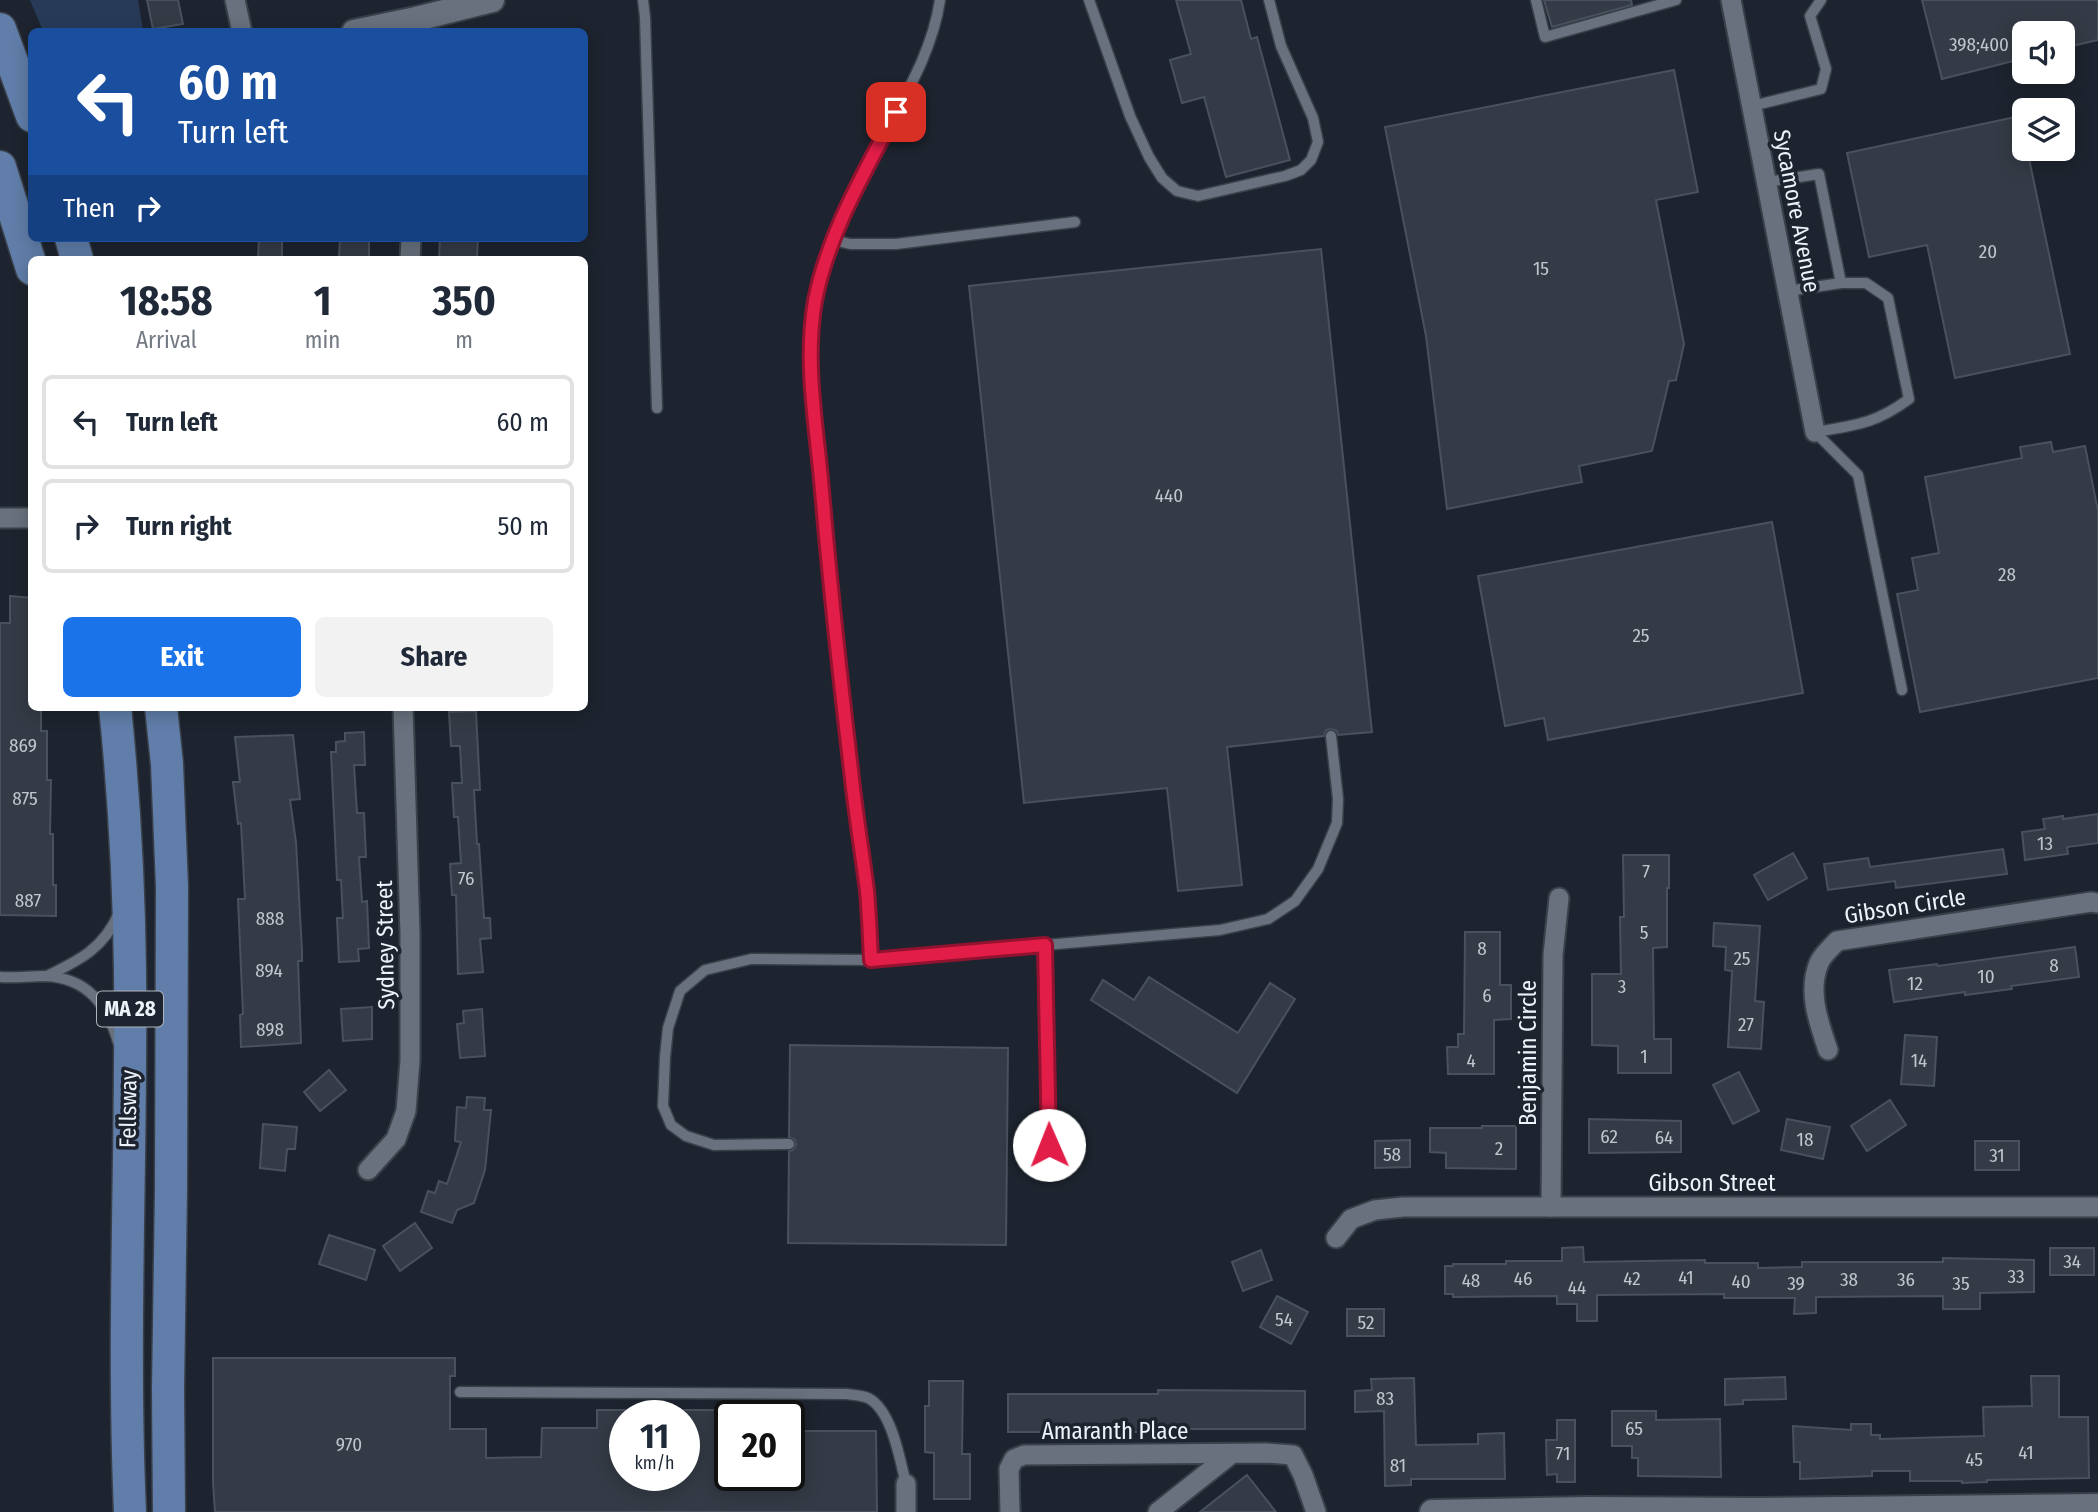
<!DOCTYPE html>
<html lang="en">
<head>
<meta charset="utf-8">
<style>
  :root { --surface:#fff; --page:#f2f2f3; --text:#1f2937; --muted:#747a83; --line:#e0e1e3; --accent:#1a73e8 }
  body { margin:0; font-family:"Fira Sans Condensed",sans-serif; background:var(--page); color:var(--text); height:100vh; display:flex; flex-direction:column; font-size:26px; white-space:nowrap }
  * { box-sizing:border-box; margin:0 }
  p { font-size:23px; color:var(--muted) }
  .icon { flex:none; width:38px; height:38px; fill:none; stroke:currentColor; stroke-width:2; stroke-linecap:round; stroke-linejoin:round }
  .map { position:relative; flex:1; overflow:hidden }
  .sheet { position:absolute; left:28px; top:256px; width:560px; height:455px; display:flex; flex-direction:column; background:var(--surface); border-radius:10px; box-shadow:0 4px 18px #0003 }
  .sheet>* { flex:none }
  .hud { position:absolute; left:28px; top:28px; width:560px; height:214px; border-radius:10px; box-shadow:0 4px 18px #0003; background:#1a4fa0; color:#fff; overflow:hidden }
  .tools { position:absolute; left:2012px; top:21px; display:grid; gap:14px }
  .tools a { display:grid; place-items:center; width:63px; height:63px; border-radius:10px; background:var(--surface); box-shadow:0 4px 18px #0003; font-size:35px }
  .speed { position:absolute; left:609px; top:1400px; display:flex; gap:14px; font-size:35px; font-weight:700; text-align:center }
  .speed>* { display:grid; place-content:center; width:91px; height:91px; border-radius:50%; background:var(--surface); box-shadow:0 4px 18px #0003; line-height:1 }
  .speed small { font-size:18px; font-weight:400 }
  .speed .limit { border:4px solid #111; border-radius:10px; background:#fff; color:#111 }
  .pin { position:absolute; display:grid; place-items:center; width:60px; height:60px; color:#fff; margin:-30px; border-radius:14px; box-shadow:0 4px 10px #0006 }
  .me { position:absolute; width:77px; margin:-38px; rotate:359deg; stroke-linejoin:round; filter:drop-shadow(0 0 5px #0008) }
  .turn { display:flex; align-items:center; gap:24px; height:147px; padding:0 35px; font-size:32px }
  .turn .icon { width:91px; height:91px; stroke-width:2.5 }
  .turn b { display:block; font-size:49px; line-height:60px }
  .then { display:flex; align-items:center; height:66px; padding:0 35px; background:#0003; gap:14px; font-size:26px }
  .eta { display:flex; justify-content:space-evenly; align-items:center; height:119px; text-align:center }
  .eta b { font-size:42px; font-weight:700; line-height:49px }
  .action { display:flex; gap:14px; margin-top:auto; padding:14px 35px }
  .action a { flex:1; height:80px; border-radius:10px; background:var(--accent); color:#fff; font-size:28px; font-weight:700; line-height:80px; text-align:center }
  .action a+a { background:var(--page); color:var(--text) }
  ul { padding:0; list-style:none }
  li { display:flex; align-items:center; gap:21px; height:94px; margin:0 14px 10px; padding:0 21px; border:4px solid var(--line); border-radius:10px }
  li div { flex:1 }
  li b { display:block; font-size:26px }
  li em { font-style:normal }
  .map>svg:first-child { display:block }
</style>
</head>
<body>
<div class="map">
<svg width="2098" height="1512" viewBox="0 0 2098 1512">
  <rect width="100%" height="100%" fill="#1d242f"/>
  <polygon fill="#273b59" points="30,0 138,0 143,31 43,31"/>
  <g fill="#343b46" stroke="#49515d" stroke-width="2">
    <polygon points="147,0 178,0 183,24 153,29"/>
    <polygon points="1176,0 1241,0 1251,39 1257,37 1290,160 1226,177 1204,97 1182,103 1170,60 1191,54"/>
    <polygon points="1544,0 1631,0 1632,5 1552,27"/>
    <polygon points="1922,0 2098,0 2098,40 2063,48 2063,33 2025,33 2025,58 1942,79"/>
    <polygon points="1674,70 1698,192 1656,200 1684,344 1676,380 1669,381 1652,451 1579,466 1582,482 1447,509 1426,336 1385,127"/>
    <polygon points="2020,116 2025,149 2027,149 2070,354 1955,378 1927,245 1869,257 1847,153"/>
    <polygon points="259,238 282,238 282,259 258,259"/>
    <polygon points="340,238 369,238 369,259 339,258"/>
    <polygon points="440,238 478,238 477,259 439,259"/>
    <polygon points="1321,249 1372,732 1338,735 1337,731 1331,729 1326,730 1324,736 1227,747 1242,885 1178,891 1167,788 1024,803 969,286"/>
    <polygon points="2051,442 2053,452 2085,446 2098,511 2098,678 1920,712 1897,594 1918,590 1912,558 1939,553 1925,477 2022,458 2020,447"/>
    <polygon points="1772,522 1803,693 1548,740 1544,718 1505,726 1478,576"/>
    <polygon points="10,596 32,598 32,707 41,707 41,731 47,731 47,780 51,780 50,834 53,834 53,885 56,885 56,916 0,915 0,623 10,623"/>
    <polygon points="476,711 480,790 474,790 477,844 479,844 484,918 490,918 491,938 480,939 483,972 458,974 456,895 452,895 450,864 461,863 458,817 454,817 452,783 462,783 460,746 451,746 449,712"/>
    <polygon points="364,732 365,765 354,765 357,813 364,813 366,857 359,857 362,902 367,901 369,948 358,949 359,961 339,962 337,918 343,918 341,880 337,880 331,752 336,752 336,742 345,741 345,733"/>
    <polygon points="293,735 300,799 290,800 296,842 302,951 302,961 298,961 301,1043 241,1047 240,1015 243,1014 238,899 245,899 241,823 238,824 233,782 240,782 235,737"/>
    <polygon points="2098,814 2098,843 2067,847 2068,854 2025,860 2022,832 2045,829 2043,819 2063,816 2063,819"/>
    <polygon points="2003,849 2007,874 1896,888 1895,881 1828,890 1824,864 1868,858 1870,867"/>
    <polygon points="1793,853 1807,878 1768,900 1754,875"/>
    <polygon points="1623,855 1669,855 1669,888 1667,888 1667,947 1653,948 1654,1039 1671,1039 1671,1073 1618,1073 1618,1046 1592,1045 1592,974 1621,974 1620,917 1624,917"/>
    <polygon points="1714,923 1760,926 1755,1001 1764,1002 1761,1049 1728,1047 1732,971 1725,970 1726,947 1713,946"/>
    <polygon points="1465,932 1500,932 1500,985 1511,985 1511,1019 1494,1020 1494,1074 1448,1074 1447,1047 1458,1047 1458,1034 1464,1034"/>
    <polygon points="2075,947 2079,977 2011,986 2012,989 1965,995 1965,992 1894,1002 1889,970 1937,964 1938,966"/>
    <polygon points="1149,977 1238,1033 1270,983 1295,999 1237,1093 1091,1000 1103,980 1134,1000"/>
    <polygon points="372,1007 372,1039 343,1041 341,1009"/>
    <polygon points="482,1009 485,1056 460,1058 457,1024 464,1023 463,1011"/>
    <polygon points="1905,1035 1937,1037 1934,1086 1901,1084"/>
    <polygon points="790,1045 1008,1048 1006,1245 788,1243 789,1151 793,1150 796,1145 795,1140 789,1137"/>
    <polygon points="329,1070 346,1090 320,1111 304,1092"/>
    <polygon points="1739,1072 1759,1111 1733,1124 1713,1085"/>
    <polygon points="467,1097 485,1098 484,1110 491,1110 485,1170 474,1203 457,1210 452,1223 421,1212 428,1191 435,1193 439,1181 447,1184 461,1142 455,1141 457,1107 466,1108"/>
    <polygon points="1890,1100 1906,1125 1867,1151 1851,1126"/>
    <polygon points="1589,1119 1681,1121 1681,1152 1589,1153"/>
    <polygon points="1787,1119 1830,1127 1823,1159 1781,1150"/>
    <polygon points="263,1124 297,1127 295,1149 287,1149 285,1171 260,1168"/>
    <polygon points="1482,1126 1516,1126 1516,1169 1446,1168 1446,1153 1430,1152 1430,1128 1482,1128"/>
    <polygon points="1410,1140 1410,1167 1375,1168 1375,1141"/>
    <rect x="1975" y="1141" width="44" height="29"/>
    <polygon points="415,1223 432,1248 400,1271 383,1246"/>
    <polygon points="329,1235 375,1250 366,1280 319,1264"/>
    <polygon points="1583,1247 1584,1262 1705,1260 1705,1263 1758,1263 1758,1268 1802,1267 1802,1262 1943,1262 1943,1258 2034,1260 2034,1292 1980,1293 1980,1309 1943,1309 1943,1296 1816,1297 1816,1313 1794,1314 1795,1298 1724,1298 1724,1294 1597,1295 1597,1321 1577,1321 1577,1304 1557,1304 1557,1296 1453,1297 1453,1294 1445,1294 1445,1266 1453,1266 1453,1264 1506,1264 1506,1261 1562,1261 1562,1248"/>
    <rect x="2050" y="1248" width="44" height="27"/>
    <polygon points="1261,1250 1272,1280 1243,1291 1232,1262"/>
    <polygon points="1277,1296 1308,1312 1291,1344 1260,1327"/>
    <rect x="1347" y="1309" width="37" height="27"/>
    <polygon points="213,1358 455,1358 455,1376 450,1376 450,1429 486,1429 486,1458 541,1457 542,1428 597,1428 597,1410 625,1410 625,1475 684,1475 684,1410 730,1410 730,1475 789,1475 789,1431 876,1431 877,1512 215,1512 213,1483"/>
    <polygon points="2031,1376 2059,1376 2059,1417 2088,1417 2089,1478 1987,1480 1987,1482 1962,1483 1962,1481 1910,1481 1910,1471 1872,1471 1872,1476 1800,1479 1800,1462 1794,1462 1793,1426 1851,1430 1851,1424 1871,1424 1871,1435 1880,1435 1880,1439 1984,1436 1983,1407 2032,1406"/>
    <polygon points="1785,1377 1786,1399 1743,1400 1743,1404 1725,1405 1725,1379"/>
    <polygon points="1414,1378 1416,1445 1478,1444 1478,1434 1504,1433 1505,1479 1411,1479 1411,1485 1385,1486 1384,1411 1355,1412 1355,1391 1372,1390 1371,1379"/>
    <polygon points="929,1381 963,1381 962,1454 970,1454 970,1499 934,1499 934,1453 925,1452 925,1406 929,1406"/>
    <polygon points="1158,1390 1305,1391 1305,1429 1140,1429 1140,1432 1008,1432 1008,1394 1158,1394"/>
    <polygon points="1612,1411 1656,1411 1656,1420 1720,1419 1721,1477 1638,1476 1638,1458 1632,1458 1632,1446 1612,1446"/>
    <polygon points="1557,1420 1575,1420 1575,1482 1557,1482 1557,1474 1547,1475 1546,1440 1557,1440"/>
    <polygon points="1247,1475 1276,1512 1200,1512"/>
  </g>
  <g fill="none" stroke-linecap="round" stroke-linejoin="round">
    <defs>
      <g id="service">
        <polyline points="643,0 645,17 657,408"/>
        <path d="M940,0C933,47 910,87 888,128C859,183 826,239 815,301C810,333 811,369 814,402C823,501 831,601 842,700C852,786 866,873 871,960L1220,930L1268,919L1295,901L1318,869L1337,823L1338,799L1331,736"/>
        <polyline points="1089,0 1130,116 1149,157 1162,178 1177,191 1198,196 1285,176 1301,170 1311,160 1318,142 1313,118 1281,46 1269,0"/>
        <polyline points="1536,0 1545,37 1676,0"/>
        <polyline points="1752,106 1821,89 1826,69 1810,16 1821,0"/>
        <polyline points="1767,182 1819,174 1841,283"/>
        <polyline points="833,240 850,244 896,244 1075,222"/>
        <path d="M1788,291L1841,283H1866L1888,298L1909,399C1875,424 1856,425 1815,432"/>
        <polyline points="1815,432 1858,475 1902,690"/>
        <polyline points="1045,945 1049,1145"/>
        <path d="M47,976C80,960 104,948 119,913"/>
        <path d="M0,977C15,978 30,976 45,976C87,978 107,1004 118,1042"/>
        <polyline points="789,1144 714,1145 686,1136 671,1125 663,1106 665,1057 668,1028 680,991 705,970 751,959 871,960"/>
        <path d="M460,1392L846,1394C853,1395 862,1395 868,1398C892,1410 900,1460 906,1484"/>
      </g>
      <g id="minor">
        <polyline points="235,0 242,32"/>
        <polyline points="1731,0 1815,432"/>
        <polyline points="410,259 411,238"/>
        <polyline points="0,518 32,518"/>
        <path d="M1828,1050C1819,1023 1807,992 1819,963C1822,955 1831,948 1837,941L2091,902L2098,903"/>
        <polyline points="368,1170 396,1139 406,1111 410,1061 410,933 403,707"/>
        <polyline points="1551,1207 1553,955 1559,898"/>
        <polyline points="1336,1238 1351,1219 1375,1210 1403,1207 2098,1207"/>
        <polyline points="906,1484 906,1512"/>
        <polyline points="1010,1512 1009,1469 1014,1459 1024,1455 1266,1453 1293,1455 1303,1475 1316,1512"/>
        <polyline points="1158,1512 1230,1455"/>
      </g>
      <g id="tertiary">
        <polyline points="354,32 416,19 492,0"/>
        <polyline points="1432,1512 1587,1509 1758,1510 2098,1506"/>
      </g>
      <g id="primary">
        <polyline points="0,29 32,116"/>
        <polyline points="0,167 32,269"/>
        <polyline points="71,238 77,259"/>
        <path d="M115,707C124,795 129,883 130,972C132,1152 122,1332 130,1512"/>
        <polyline points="161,707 167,764 172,887 171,1188 168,1390 169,1512"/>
      </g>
    </defs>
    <use href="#service" stroke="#3a4049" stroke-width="13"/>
    <use href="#minor" stroke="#3a4049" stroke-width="23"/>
    <use href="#tertiary" stroke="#3a4049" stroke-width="28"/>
    <use href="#primary" stroke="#3a4049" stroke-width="35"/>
    <use href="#service" stroke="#68717d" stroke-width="10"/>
    <use href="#minor" stroke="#68717d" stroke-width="19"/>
    <use href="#tertiary" stroke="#68717d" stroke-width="24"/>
    <use href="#primary" stroke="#607ea9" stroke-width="32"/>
  </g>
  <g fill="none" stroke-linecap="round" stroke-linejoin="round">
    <defs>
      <path id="route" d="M896,112C865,172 828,233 815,301C804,363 817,429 822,491C830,584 840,677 851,770C855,810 862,851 867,891C869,914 870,937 871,960L1045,945L1049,1145"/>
    </defs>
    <use href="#route" stroke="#92132f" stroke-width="18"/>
    <use href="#route" stroke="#e11d48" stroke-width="12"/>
  </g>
  <g text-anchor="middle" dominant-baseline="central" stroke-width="7" stroke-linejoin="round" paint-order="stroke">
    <g font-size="19" fill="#c0c5cd">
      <text x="1979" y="44">398;400</text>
      <text x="1988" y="251">20</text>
      <text x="1541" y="268">15</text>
      <text x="1169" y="495">440</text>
      <text x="2007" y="574">28</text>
      <text x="1641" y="635">25</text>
      <text x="23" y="745">869</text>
      <text x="25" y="798">875</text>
      <text x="2045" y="843">13</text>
      <text x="1646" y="871">7</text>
      <text x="466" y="878">76</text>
      <text x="28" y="900">887</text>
      <text x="270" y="918">888</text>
      <text x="1644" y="932">5</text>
      <text x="1482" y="948">8</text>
      <text x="1742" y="958">25</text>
      <text x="2054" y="965">8</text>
      <text x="269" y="970">894</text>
      <text x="1986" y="976">10</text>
      <text x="1915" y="983">12</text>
      <text x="1622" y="986">3</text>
      <text x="1487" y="995">6</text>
      <text x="1746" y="1024">27</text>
      <text x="270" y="1029">898</text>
      <text x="1644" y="1056">1</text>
      <text x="1471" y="1060">4</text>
      <text x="1919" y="1060">14</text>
      <text x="1609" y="1136">62</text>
      <text x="1664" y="1137">64</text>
      <text x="1805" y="1139">18</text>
      <text x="1499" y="1148">2</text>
      <text x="1392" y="1154">58</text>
      <text x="1997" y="1155">31</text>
      <text x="2072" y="1261">34</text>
      <text x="2016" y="1276">33</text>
      <text x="1686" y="1277">41</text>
      <text x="1523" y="1278">46</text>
      <text x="1632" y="1278">42</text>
      <text x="1849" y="1279">38</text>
      <text x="1906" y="1279">36</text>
      <text x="1471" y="1280">48</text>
      <text x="1741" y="1281">40</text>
      <text x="1796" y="1283">39</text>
      <text x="1961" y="1283">35</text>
      <text x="1577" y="1287">44</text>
      <text x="1284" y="1319">54</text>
      <text x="1366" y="1322">52</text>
      <text x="1385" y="1398">83</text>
      <text x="1634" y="1428">65</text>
      <text x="349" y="1444">970</text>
      <text x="2026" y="1452">41</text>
      <text x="1563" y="1453">71</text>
      <text x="1974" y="1459">45</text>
      <text x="1398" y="1465">81</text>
    </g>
    <rect fill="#1d242f" stroke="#afb5bd" stroke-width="2" x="97" y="991.5" width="66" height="35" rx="5"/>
    <g font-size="21" font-weight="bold" fill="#eef3fa">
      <text x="130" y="1009">MA 28</text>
    </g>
    <g font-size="23" fill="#eef3fa" stroke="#1d242f">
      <text transform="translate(1797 211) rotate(79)">Sycamore Avenue</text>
      <text transform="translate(1905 906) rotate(-9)">Gibson Circle</text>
      <text transform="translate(385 945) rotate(-91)">Sydney Street</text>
      <text transform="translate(1528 1053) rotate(-90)">Benjamin Circle</text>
      <text transform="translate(128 1109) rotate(-89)">Fellsway</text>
      <text x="1712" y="1183">Gibson Street</text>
      <text x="1115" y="1431">Amaranth Place</text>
    </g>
  </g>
</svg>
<div class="tools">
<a><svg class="icon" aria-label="sound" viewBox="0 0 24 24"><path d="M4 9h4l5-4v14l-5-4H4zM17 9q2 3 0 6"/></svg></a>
<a><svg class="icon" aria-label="layers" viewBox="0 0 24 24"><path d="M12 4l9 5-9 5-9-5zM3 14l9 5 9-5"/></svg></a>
</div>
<div class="speed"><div>11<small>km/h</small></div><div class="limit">20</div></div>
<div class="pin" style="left:896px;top:112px;background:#d93025"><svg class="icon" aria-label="arrive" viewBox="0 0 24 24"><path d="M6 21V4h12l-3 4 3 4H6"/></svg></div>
<svg class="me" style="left:1049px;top:1145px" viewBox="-20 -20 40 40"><circle r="19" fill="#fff"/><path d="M0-13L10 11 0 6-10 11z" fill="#e11d48"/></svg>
<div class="hud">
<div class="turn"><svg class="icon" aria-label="left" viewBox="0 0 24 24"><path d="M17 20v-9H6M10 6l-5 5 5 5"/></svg><div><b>60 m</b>Turn left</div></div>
<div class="then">Then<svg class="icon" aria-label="right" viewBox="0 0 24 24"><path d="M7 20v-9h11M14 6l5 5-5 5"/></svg></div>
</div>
<section class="sheet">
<div class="eta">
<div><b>18:58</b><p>Arrival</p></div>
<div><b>1</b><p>min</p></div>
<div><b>350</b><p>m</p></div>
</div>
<ul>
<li><svg class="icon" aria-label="left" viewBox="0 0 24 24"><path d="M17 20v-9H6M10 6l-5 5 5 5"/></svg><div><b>Turn left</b></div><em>60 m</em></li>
<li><svg class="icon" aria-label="right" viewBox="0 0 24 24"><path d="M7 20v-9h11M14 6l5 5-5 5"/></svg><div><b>Turn right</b></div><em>50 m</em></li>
</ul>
<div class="action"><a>Exit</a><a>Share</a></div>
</section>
</div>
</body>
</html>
